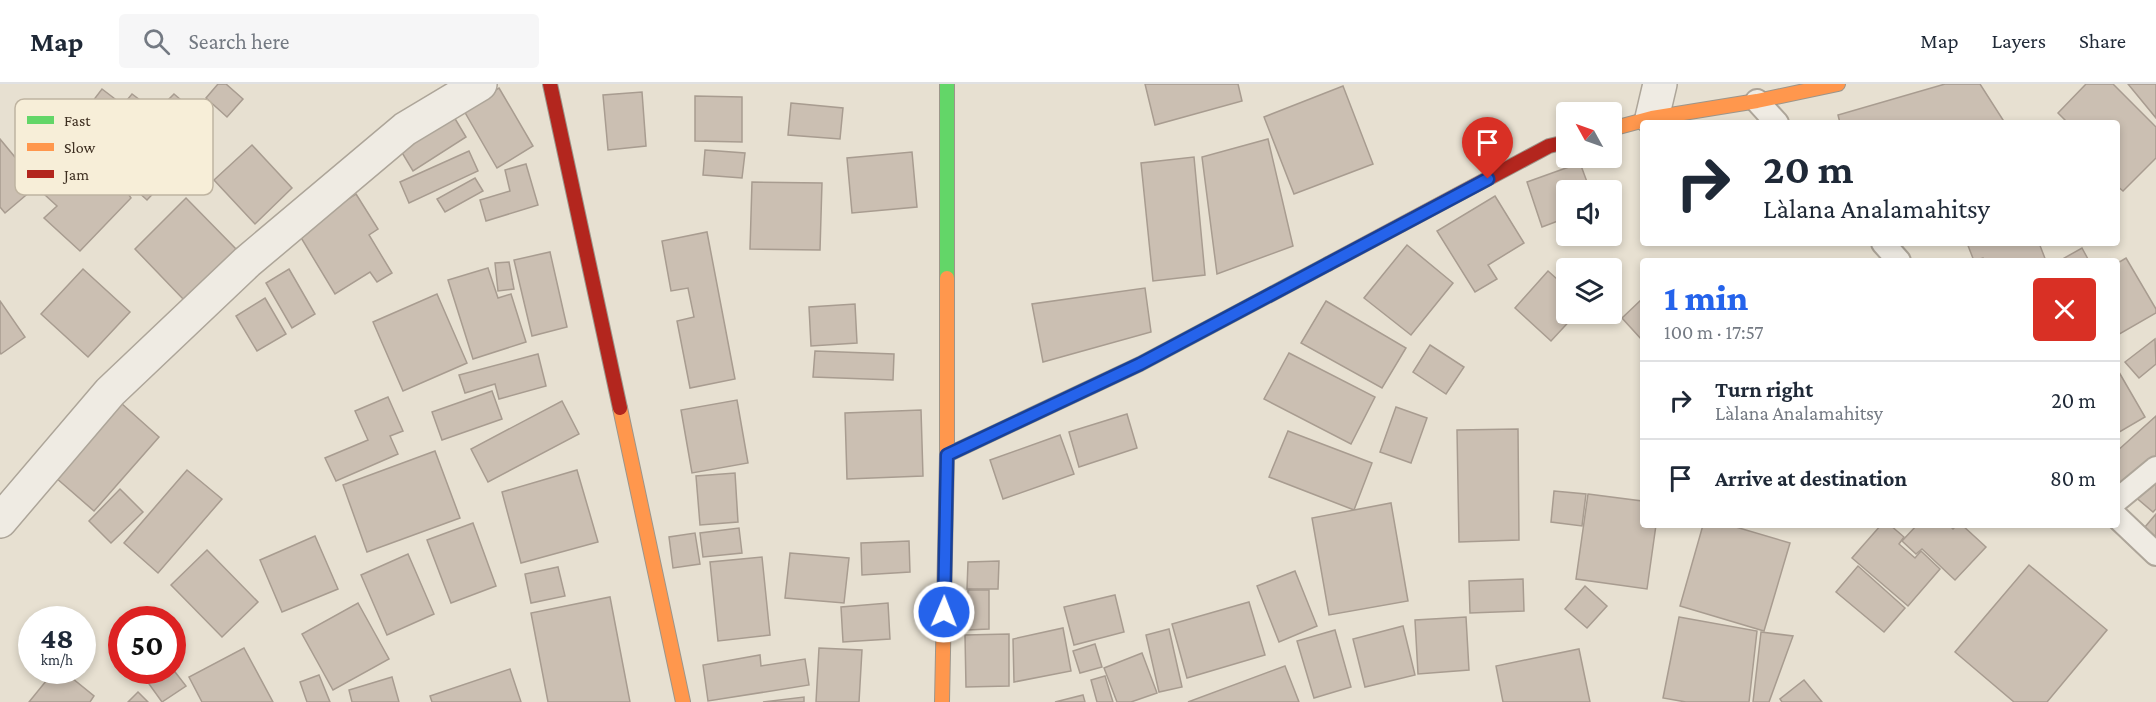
<!DOCTYPE html>
<html lang="en">
<head>
<meta charset="utf-8">
<style>
  :root { --surface:#fff; --page:#f6f6f7; --text:#1f2937; --muted:#747a83; --line:#e0e1e3; --accent:#2563eb }
  body { margin:0; font-family:"Crimson Pro",serif; background:var(--page); color:var(--text); height:100vh; display:flex; flex-direction:column; font-size:22px; white-space:nowrap }
  * { box-sizing:border-box; margin:0 }
  p { font-size:20px; color:var(--muted) }
  .icon { flex:none; width:33px; height:33px; fill:none; stroke:currentColor; stroke-width:2; stroke-linecap:round; stroke-linejoin:round }
  .map { position:relative; flex:1; overflow:hidden }
  .side { position:absolute; left:1640px; top:174px; width:480px; height:270px; display:flex; flex-direction:column; background:var(--surface); border-radius:6px; box-shadow:0 3px 9px #0003 }
  .side>* { flex:none }
  .guide { position:absolute; left:1640px; top:36px; width:480px; height:126px; border-radius:6px; box-shadow:0 3px 9px #0003; background:#fff; color:var(--text); overflow:hidden }
  .needle { width:39px; rotate:310deg }
  .buttons { position:absolute; left:1556px; top:18px; display:grid; gap:12px }
  .buttons a { display:grid; place-items:center; width:66px; height:66px; border-radius:6px; background:var(--surface); box-shadow:0 3px 9px #0003; font-size:30px }
  .speed { position:absolute; left:18px; top:522px; display:flex; gap:12px; font-size:30px; font-weight:700; text-align:center }
  .speed>* { display:grid; place-content:center; width:78px; height:78px; border-radius:50%; background:var(--surface); box-shadow:0 3px 9px #0003; line-height:1 }
  .speed small { font-size:15px; font-weight:400 }
  .speed .limit { border:9px solid #d22; background:#fff; color:#111 }
  .pin { position:absolute; display:grid; place-items:center; width:51px; height:51px; color:#fff; margin:-62px -26px; border-radius:50% 50% 50% 0; rotate:-45deg; box-shadow:0 0 6px #0007 }
  .pin .icon { rotate:45deg }
  .me { position:absolute; width:66px; margin:-33px; rotate:1deg; stroke-linejoin:round; filter:drop-shadow(0 0 4px #0008) }
  .turn { display:flex; align-items:center; gap:21px; height:126px; padding:0 24px; font-size:27px }
  .turn .icon { width:78px; height:78px; stroke-width:2.5 }
  .turn b { display:block; font-size:42px; line-height:51px }
  .round { display:grid; place-items:center; flex:none; width:63px; height:63px; border-radius:6px; background:var(--page) }
  .overview { display:flex; align-items:center; justify-content:space-between; height:102px; padding:0 24px }
  h1 { font-size:36px; font-weight:800; line-height:45px; color:var(--accent) }
  ul { padding:0; list-style:none }
  li { display:flex; align-items:center; gap:18px; height:78px; padding:0 24px; border-top:2px solid var(--line) }
  li div { flex:1 }
  li b { display:block; font-size:22px }
  li em { font-style:normal }
  header { display:flex; align-items:center; gap:36px; box-sizing:border-box; height:84px; padding:0 30px; background:var(--surface); border-bottom:2px solid var(--line) }
  header strong { font-size:28px }
  nav { display:flex; gap:33px; margin-inline-start:auto; font-size:21px }
  .search { width:420px; height:54px; background:var(--page); display:flex; align-items:center; gap:15px; box-sizing:border-box; padding:0 21px; border-radius:6px; color:var(--muted); font-size:22px }
  .map>svg:first-child { display:block }
</style>
</head>
<body>
<header>
<strong>Map</strong>
<div class="search"><svg class="icon" aria-label="search" viewBox="0 0 24 24"><circle cx="10" cy="10" r="6"/><path d="M15 15l6 6"/></svg>Search here</div>
<nav><a>Map</a><a>Layers</a><a>Share</a></nav>
</header>
<div class="map">
<svg width="2156" height="618" viewBox="0 0 2156 618">
  <rect width="100%" height="100%" fill="#e7e0d1"/>
  <g fill="#cbbfb2" stroke="#a89c90" stroke-width="1.5">
    <polygon points="218,0 226,0 243,15 227,33 206,14"/>
    <polygon points="1145,0 1238,0 1242,17 1155,41"/>
    <polygon points="1945,0 1980,0 2005,39 1840,39 1838,31"/>
    <polygon points="2086,0 2113,0 2156,43 2156,74 2123,107 2116,101 2116,39 2068,39 2058,29"/>
    <polygon points="2128,0 2156,0 2156,34"/>
    <polygon points="1343,2 1373,80 1294,110 1264,33"/>
    <polygon points="499,4 533,62 497,84 463,25"/>
    <polygon points="102,5 123,21 132,10 165,35 127,83 95,57 109,38 89,22"/>
    <polygon points="642,8 646,62 608,66 603,11"/>
    <polygon points="174,10 187,21 172,38 159,25"/>
    <polygon points="695,12 742,13 742,58 695,57"/>
    <polygon points="791,19 843,24 840,55 788,51"/>
    <polygon points="451,28 466,53 413,87 398,62"/>
    <polygon points="0,55 38,101 5,129 0,123"/>
    <polygon points="1268,55 1293,162 1217,190 1202,73"/>
    <polygon points="162,56 184,77 147,116 124,95"/>
    <polygon points="252,61 292,104 255,140 214,96"/>
    <polygon points="89,63 113,86 131,114 80,167 44,134 57,122 45,111"/>
    <polygon points="705,66 745,69 742,94 703,91"/>
    <polygon points="469,67 478,87 409,119 400,98"/>
    <polygon points="912,68 917,123 852,129 847,74"/>
    <polygon points="1194,73 1205,191 1153,197 1141,79"/>
    <polygon points="1580,79 1590,106 1566,106 1566,134 1542,143 1527,98"/>
    <polygon points="526,80 538,121 486,137 480,116 510,107 505,86"/>
    <polygon points="475,94 483,107 445,128 437,115"/>
    <polygon points="752,98 822,99 820,166 750,165"/>
    <polygon points="356,110 378,145 369,151 392,189 377,198 370,188 335,210 297,147"/>
    <polygon points="1495,112 1524,159 1488,181 1497,195 1475,208 1437,147"/>
    <polygon points="186,114 236,165 184,216 135,165"/>
    <polygon points="707,148 735,295 690,304 677,237 694,233 688,204 671,207 662,157"/>
    <polygon points="1967,159 2039,159 2046,177 1984,177 1983,174 1974,177"/>
    <polygon points="1407,161 1453,199 1411,251 1364,214"/>
    <polygon points="2082,164 2089,177 2059,177"/>
    <polygon points="550,168 567,243 532,252 514,176"/>
    <polygon points="2126,174 2156,225 2156,229 2116,252 2116,180"/>
    <polygon points="509,178 514,205 498,207 495,179"/>
    <polygon points="488,184 498,214 511,210 526,258 473,275 448,196"/>
    <polygon points="83,185 130,228 88,273 41,230"/>
    <polygon points="289,185 315,230 292,244 266,199"/>
    <polygon points="1548,187 1566,203 1566,230 1576,230 1551,257 1515,224"/>
    <polygon points="1145,204 1151,248 1043,278 1032,220"/>
    <polygon points="437,210 467,279 403,307 373,238"/>
    <polygon points="265,214 286,250 257,267 236,232"/>
    <polygon points="1642,215 1642,256 1622,234"/>
    <polygon points="0,217 25,253 1,270 0,268"/>
    <polygon points="1326,217 1406,264 1382,304 1301,259"/>
    <polygon points="855,220 857,259 811,262 809,223"/>
    <polygon points="2155,255 2156,280 2139,294 2125,278"/>
    <polygon points="1430,261 1464,283 1446,310 1413,288"/>
    <polygon points="815,267 894,270 893,296 813,293"/>
    <polygon points="1289,269 1375,313 1351,360 1264,315"/>
    <polygon points="538,270 546,302 499,315 495,300 465,309 459,291"/>
    <polygon points="2116,283 2145,333 2116,350"/>
    <polygon points="492,307 502,335 442,356 432,328"/>
    <polygon points="388,313 403,347 390,352 398,370 336,397 325,374 368,356 355,327"/>
    <polygon points="737,316 748,379 692,389 681,326"/>
    <polygon points="562,317 579,350 488,398 471,365"/>
    <polygon points="121,319 159,353 94,427 55,393"/>
    <polygon points="1396,323 1427,334 1411,379 1380,368"/>
    <polygon points="921,326 923,392 847,395 845,329"/>
    <polygon points="1127,330 1137,364 1079,383 1069,348"/>
    <polygon points="2156,332 2156,381 2125,408 2116,399 2116,368"/>
    <polygon points="1518,345 1519,456 1459,458 1457,346"/>
    <polygon points="1288,347 1372,379 1354,426 1269,393"/>
    <polygon points="1060,351 1074,390 1003,415 990,376"/>
    <polygon points="435,367 460,434 367,468 343,401"/>
    <polygon points="187,386 222,415 158,489 124,459"/>
    <polygon points="577,386 598,458 521,479 502,408"/>
    <polygon points="735,389 738,438 700,441 696,392"/>
    <polygon points="2156,390 2156,425 2153,428 2133,411"/>
    <polygon points="120,405 143,428 111,459 89,437"/>
    <polygon points="1554,407 1586,410 1582,442 1551,438"/>
    <polygon points="1588,410 1642,417 1642,441 1656,441 1647,505 1576,495"/>
    <polygon points="1391,419 1408,517 1329,531 1312,434"/>
    <polygon points="2156,430 2156,453 2145,443"/>
    <polygon points="473,439 496,502 451,519 427,456"/>
    <polygon points="1703,441 1729,441 1790,459 1764,547 1680,522"/>
    <polygon points="1881,441 1890,441 1904,453 1899,460 1915,474 1921,467 1940,485 1908,522 1852,474"/>
    <polygon points="1917,441 1949,441 1953,445 1957,441 1962,441 1986,463 1955,496 1922,465 1916,470 1902,457"/>
    <polygon points="739,444 742,469 703,473 700,449"/>
    <polygon points="695,449 700,480 673,484 669,453"/>
    <polygon points="315,452 338,505 282,528 260,476"/>
    <polygon points="909,457 910,488 862,491 861,459"/>
    <polygon points="207,466 258,518 222,553 171,501"/>
    <polygon points="790,469 849,474 844,519 785,514"/>
    <polygon points="408,470 434,530 387,551 361,491"/>
    <polygon points="762,473 770,551 718,557 710,478"/>
    <polygon points="999,477 998,505 967,505 968,478"/>
    <polygon points="2029,481 2107,546 2047,618 2014,618 1955,568"/>
    <polygon points="1858,482 1905,524 1884,548 1836,508"/>
    <polygon points="558,483 565,512 531,519 525,490"/>
    <polygon points="1295,487 1317,542 1279,558 1257,502"/>
    <polygon points="1523,495 1524,527 1470,529 1469,497"/>
    <polygon points="1585,502 1607,522 1587,544 1565,525"/>
    <polygon points="968,506 989,506 989,545 967,546"/>
    <polygon points="1115,511 1124,548 1074,561 1064,523"/>
    <polygon points="610,513 630,618 548,618 531,529"/>
    <polygon points="1249,518 1265,571 1187,594 1172,540"/>
    <polygon points="358,519 389,575 333,606 302,550"/>
    <polygon points="888,519 890,555 843,558 841,523"/>
    <polygon points="1466,533 1469,586 1418,590 1415,536"/>
    <polygon points="1679,533 1757,547 1749,618 1686,618 1663,614"/>
    <polygon points="1403,542 1415,591 1365,603 1353,555"/>
    <polygon points="1063,544 1071,587 1014,598 1013,555"/>
    <polygon points="1169,545 1182,603 1159,608 1146,551"/>
    <polygon points="1335,546 1351,603 1314,614 1297,557"/>
    <polygon points="1761,548 1793,552 1769,618 1753,618"/>
    <polygon points="1009,550 1009,602 966,603 965,551"/>
    <polygon points="1095,560 1102,583 1080,589 1073,567"/>
    <polygon points="244,564 273,618 202,618 189,593"/>
    <polygon points="819,564 862,566 859,618 816,618"/>
    <polygon points="1579,565 1590,618 1503,618 1496,582"/>
    <polygon points="1142,569 1157,609 1131,618 1117,618 1104,584"/>
    <polygon points="760,571 761,582 805,575 809,601 708,617 703,581"/>
    <polygon points="1285,582 1299,618 1188,618"/>
    <polygon points="172,584 186,602 162,618 139,586 172,586"/>
    <polygon points="510,585 521,618 432,618 430,612"/>
    <polygon points="55,586 62,586 94,612 90,618 29,618"/>
    <polygon points="319,591 330,618 307,618 300,598"/>
    <polygon points="1105,592 1113,618 1097,618 1091,596"/>
    <polygon points="392,593 399,618 352,618 349,606"/>
    <polygon points="1804,596 1822,618 1782,618 1780,615"/>
    <polygon points="138,608 148,618 128,618"/>
    <polygon points="1083,611 1085,618 1055,618"/>
    <polygon points="804,613 804,618 763,618"/>
  </g>
  <g fill="none" stroke-linecap="round" stroke-linejoin="round">
    <defs>
      <g id="lane">
        <polyline points="1757,17 1777,39"/>
        <polyline points="1883,159 1899,177"/>
        <polyline points="2116,417 2156,384"/>
        <polyline points="2116,432 2156,470"/>
      </g>
      <g id="street">
        <polyline points="1652,34 1660,0"/>
        <polyline points="0,437 110,308 247,178 405,45 480,0"/>
      </g>
      <g id="fast">
        <polyline points="947,0 947,194"/>
        <polyline points="947,371 1140,280 1328,180"/>
      </g>
      <g id="slow">
        <polyline points="1611,45 1652,34 1757,17 1838,0"/>
        <polyline points="620,324 683,618"/>
        <polyline points="942,618 947,371 947,194"/>
      </g>
      <g id="jam">
        <polyline points="550,0 620,324"/>
        <polyline points="1328,180 1549,62 1566,58"/>
      </g>
    </defs>
    <use href="#lane" stroke="#ada599" stroke-width="26"/>
    <use href="#street" stroke="#ada599" stroke-width="36"/>
    <use href="#fast" stroke="#9c958a" stroke-width="16"/>
    <use href="#slow" stroke="#9c958a" stroke-width="16"/>
    <use href="#jam" stroke="#9c958a" stroke-width="16"/>
    <use href="#lane" stroke="#efebe3" stroke-width="22"/>
    <use href="#street" stroke="#efebe3" stroke-width="33"/>
    <use href="#fast" stroke="#63d668" stroke-width="14"/>
    <use href="#slow" stroke="#ff974d" stroke-width="14"/>
    <use href="#jam" stroke="#b3261e" stroke-width="14"/>
  </g>
  <g fill="none" stroke-linecap="round" stroke-linejoin="round">
    <defs>
      <polyline id="route" points="944,528 947,371 1140,280 1488,95"/>
    </defs>
    <use href="#route" stroke="#184099" stroke-width="15"/>
    <use href="#route" stroke="#2563eb" stroke-width="10"/>
  </g>
  <rect x="15" y="15" width="198" height="96" rx="9" fill="#f7eed8" stroke="#bfb4a1" stroke-width="1.5"/>
  <rect x="27" y="32" width="27" height="8" fill="#63d668"/>
  <rect x="27" y="59" width="27" height="8" fill="#ff974d"/>
  <rect x="27" y="86" width="27" height="8" fill="#b3261e"/>
  <g font-size="16" fill="#3d2e20">
    <text x="64" y="42">Fast</text>
    <text x="64" y="69">Slow</text>
    <text x="64" y="96">Jam</text>
  </g>
</svg>
<div class="buttons">
<a><svg class="needle" viewBox="-14 -14 28 28"><path d="M0-13l5 13h-10z" fill="#e53935"/><path d="M0 13l5-13h-10z" fill="#747a83"/></svg></a>
<a><svg class="icon" aria-label="sound" viewBox="0 0 24 24"><path d="M4 9h4l5-4v14l-5-4H4zM17 9q2 3 0 6"/></svg></a>
<a><svg class="icon" aria-label="layers" viewBox="0 0 24 24"><path d="M12 4l9 5-9 5-9-5zM3 14l9 5 9-5"/></svg></a>
</div>
<div class="speed"><div>48<small>km/h</small></div><div class="limit">50</div></div>
<div class="pin" style="left:1488px;top:95px;background:#d93025"><svg class="icon" aria-label="arrive" viewBox="0 0 24 24"><path d="M6 21V4h12l-3 4 3 4H6"/></svg></div>
<svg class="me" style="left:944px;top:528px" viewBox="-20 -20 40 40"><circle r="17" fill="#2563eb" stroke="#fff" stroke-width="3"/><path d="M0-11L8 9 0 5-8 9z" fill="#fff"/></svg>
<div class="guide">
<div class="turn"><svg class="icon" aria-label="right" viewBox="0 0 24 24"><path d="M7 20v-9h11M14 6l5 5-5 5"/></svg><div><b>20 m</b>Làlana Analamahitsy</div></div>
</div>
<section class="side">
<div class="overview"><div><h1>1 min</h1><p>100 m · 17:57</p></div><a class="round" style="background:#d93025;color:#fff"><svg class="icon" aria-label="close" viewBox="0 0 24 24"><path d="M6 6l12 12M18 6L6 18"/></svg></a></div>
<ul>
<li><svg class="icon" aria-label="right" viewBox="0 0 24 24"><path d="M7 20v-9h11M14 6l5 5-5 5"/></svg><div><b>Turn right</b><p>Làlana Analamahitsy</p></div><em>20 m</em></li>
<li><svg class="icon" aria-label="arrive" viewBox="0 0 24 24"><path d="M6 21V4h12l-3 4 3 4H6"/></svg><div><b>Arrive at destination</b></div><em>80 m</em></li>
</ul>
</section>
</div>
</body>
</html>
